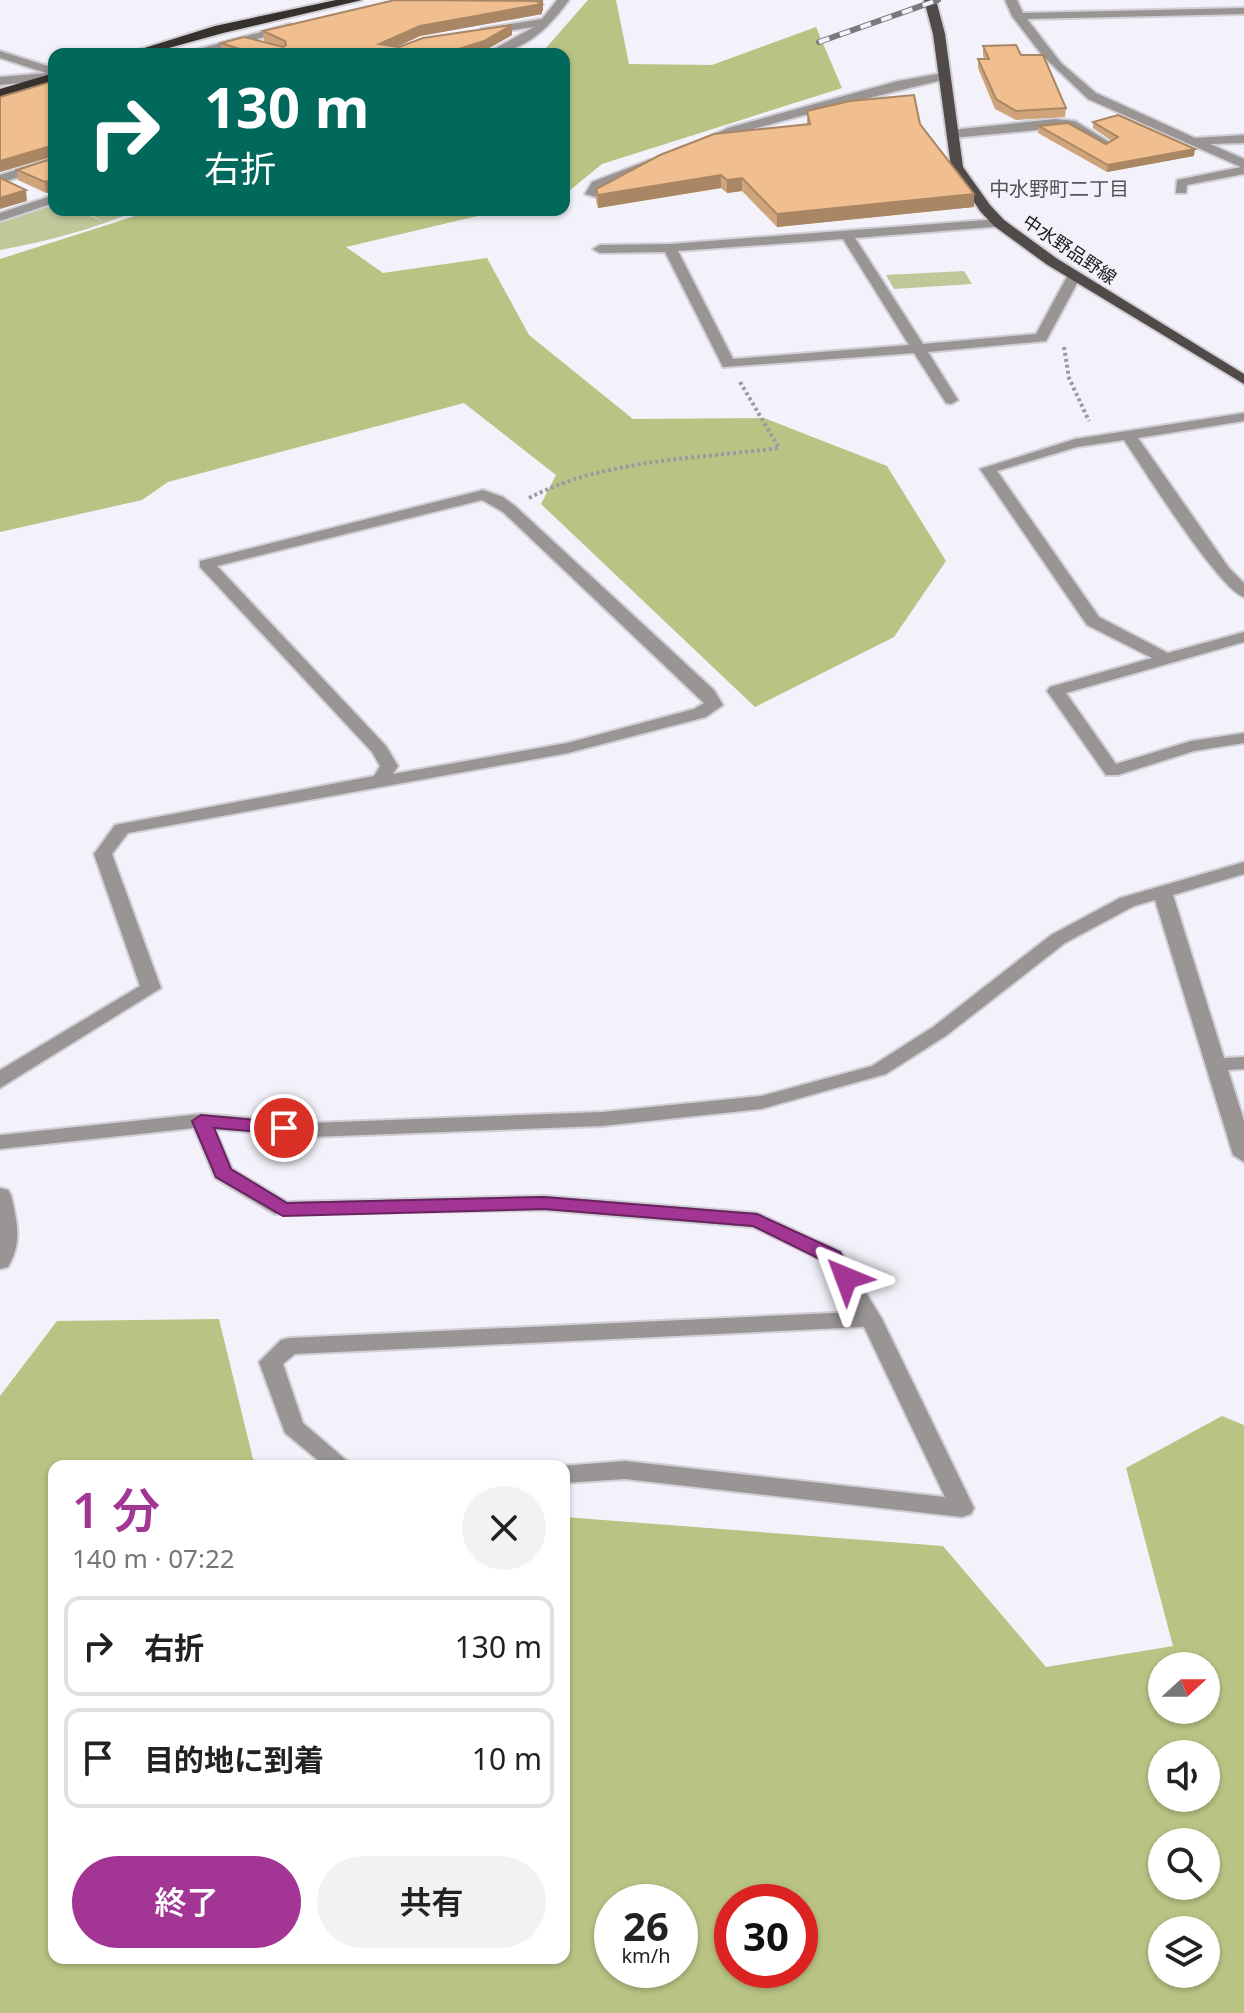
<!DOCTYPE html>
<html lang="ja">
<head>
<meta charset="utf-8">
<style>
  :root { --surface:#fff; --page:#f2f2f2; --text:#222; --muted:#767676; --line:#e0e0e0; --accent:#a33695 }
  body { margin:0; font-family:"Noto Sans","Noto Sans JP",sans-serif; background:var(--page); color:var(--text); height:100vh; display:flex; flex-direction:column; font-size:30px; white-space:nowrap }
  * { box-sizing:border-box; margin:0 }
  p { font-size:26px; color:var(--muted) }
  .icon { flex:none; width:44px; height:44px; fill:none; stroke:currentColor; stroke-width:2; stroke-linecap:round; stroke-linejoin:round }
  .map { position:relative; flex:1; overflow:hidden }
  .side { position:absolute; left:48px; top:1460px; width:522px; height:504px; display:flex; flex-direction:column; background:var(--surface); border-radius:16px; box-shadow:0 2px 6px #0004 }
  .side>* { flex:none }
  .hud { position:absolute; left:48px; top:48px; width:522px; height:168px; border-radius:16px; box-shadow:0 2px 6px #0004; background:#00695c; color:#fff; overflow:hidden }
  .needle { width:52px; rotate:69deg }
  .buttons { position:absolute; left:1148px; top:1652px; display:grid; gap:16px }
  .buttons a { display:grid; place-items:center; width:72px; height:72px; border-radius:50%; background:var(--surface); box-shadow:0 2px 6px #0004; font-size:40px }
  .speed { position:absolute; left:594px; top:1884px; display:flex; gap:16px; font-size:40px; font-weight:700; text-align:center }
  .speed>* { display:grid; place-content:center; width:104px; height:104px; border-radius:50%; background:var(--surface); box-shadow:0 2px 6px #0004; line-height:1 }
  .speed small { font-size:20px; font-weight:400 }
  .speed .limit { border:12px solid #d22; background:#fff; color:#111 }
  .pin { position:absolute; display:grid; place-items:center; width:68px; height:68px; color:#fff; margin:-34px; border:4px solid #fff; border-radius:50%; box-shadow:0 2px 8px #0007 }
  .me { position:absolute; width:88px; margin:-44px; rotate:316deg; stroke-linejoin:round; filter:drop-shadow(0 0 6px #0008) }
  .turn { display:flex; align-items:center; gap:28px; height:168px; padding:0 24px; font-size:36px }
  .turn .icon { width:104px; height:104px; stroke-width:2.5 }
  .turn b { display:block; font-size:56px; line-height:68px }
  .round { display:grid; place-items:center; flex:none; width:84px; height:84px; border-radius:42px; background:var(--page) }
  .summary { display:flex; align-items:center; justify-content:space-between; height:136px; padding:0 24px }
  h1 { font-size:48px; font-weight:600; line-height:60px; color:var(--accent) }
  .action { display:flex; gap:16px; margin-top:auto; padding:16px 24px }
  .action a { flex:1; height:92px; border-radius:48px; background:var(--accent); color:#fff; font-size:32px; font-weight:600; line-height:92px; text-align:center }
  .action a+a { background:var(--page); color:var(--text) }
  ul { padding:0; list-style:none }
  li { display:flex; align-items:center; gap:24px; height:100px; margin:0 16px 12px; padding:0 8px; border:4px solid var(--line); border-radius:16px }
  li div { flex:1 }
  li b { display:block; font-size:30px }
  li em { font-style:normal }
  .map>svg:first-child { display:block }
</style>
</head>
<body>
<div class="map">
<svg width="1244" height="2013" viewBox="0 0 1244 2013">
  <rect width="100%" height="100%" fill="#f3f1f9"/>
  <g fill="#bfc899">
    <path d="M54,203V210H77L104,222L82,210H138C94,229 48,241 0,250V218Z"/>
    <polygon points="964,271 972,284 894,289 886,275"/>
  </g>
  <g fill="#b9c484" fill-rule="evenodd">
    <polygon points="588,0 616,0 629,64 712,65 816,27 842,88 602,164 564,195 564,54 530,54 545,49"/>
    <polygon points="154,210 503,210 346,247 383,273 487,258 529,335 633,419 764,418 887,466 946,561 894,637 755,707 541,504 556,475 464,403 168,482 142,500 0,532 0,259"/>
    <path d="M219,1319L253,1459L262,1466H54V1958H564V1517L943,1546L1046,1667L1173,1646L1126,1468L1222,1416L1244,1425V2013H0V1396L57,1321ZM1162,1666H1206V1710H1162ZM1162,1754H1206V1798H1162ZM1162,1842H1206V1886H1162ZM612,1902H680V1970H612ZM732,1902H800V1970H732ZM1162,1930H1206V1974H1162Z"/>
  </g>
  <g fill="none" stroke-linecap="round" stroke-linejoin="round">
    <defs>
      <g id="minor">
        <path d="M557,0H569C549,28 523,54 485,54L534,27L485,34L481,33V29L542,19Z"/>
        <polygon points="1005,0 1017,0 1023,13 1244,8 1244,14 1027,19 1061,63 1096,93 1195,138 1244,135 1244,143 1210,144 1244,159 1244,174 1187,185 1186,193 1176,193 1177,180 1241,167 1088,99 1042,55 1012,16"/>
        <polygon points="290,24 296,27 294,29 200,54 181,54"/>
        <polygon points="0,51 54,68 54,80 0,85 0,77 46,73 0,58"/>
        <path d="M943,73L947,75V79C881,94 815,112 749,130C736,134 709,150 698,142L728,128L898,81Z"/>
        <polygon points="1055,119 1075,121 1114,145 1104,148 1068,127 952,138 946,134 952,130"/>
        <polygon points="54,158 54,166 0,183 0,175"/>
        <polygon points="649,160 653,161 653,167 601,188 596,197 585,194 592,182"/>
        <polygon points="54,195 54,203 0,221 0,213"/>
        <path d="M999,219L1006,223L1004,226L855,238L923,344L1036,334L1069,273L1081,276L1046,341L928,352L958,400L951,404L946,403L914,353L723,367L665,252L600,253L593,249L600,245L670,244ZM843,239L909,345L733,359L678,251Z"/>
        <path d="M1244,413V421L1138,438L1229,568L1244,583V597C1219,590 1143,468 1124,440L1077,447L997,471L1099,617L1168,653L1244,632V642L1066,693L1116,764L1191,741L1244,733V743L1194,751L1118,775H1106L1047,691L1050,687L1152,658L1087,625L980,469L1075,439Z"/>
        <path d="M483,490L503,497L515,506L714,690L723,705L706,717L568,753L128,833L112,854L161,988L0,1088V1070L140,986L94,854L115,825L374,776L380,766L372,752L200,567V561ZM482,500L503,512L704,703L694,709L567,743L393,774L398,766L386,746L217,566Z"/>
        <polygon points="1244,862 1244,874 1173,895 1224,1058 1244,1057 1244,1069 1228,1070 1244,1121 1244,1162 1233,1155 1155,900 1134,906 1065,943 947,1035 886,1074 761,1109 602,1126 311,1137 215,1129 232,1169 287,1202 544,1196 757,1213 841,1252 882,1319 974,1508 971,1514 962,1517 625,1479 564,1483 564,1466 561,1466 625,1461 945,1497 864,1327 295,1354 283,1364 303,1423 353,1466 325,1466 285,1433 259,1362 281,1340 289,1338 855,1312 825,1262 753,1227 544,1210 275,1214 215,1178 194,1128 0,1149 0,1135 201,1114 311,1123 602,1112 761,1096 872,1066 933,1027 1051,935 1120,898"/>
        <path d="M0,1188L8,1190L11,1195C17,1222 23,1242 8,1267L0,1269Z"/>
      </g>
      <polygon id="major" points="924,0 936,0 945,34 963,167 990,205 1004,220 1056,258 1244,374 1244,384 1046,264 994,226 980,211 951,167 933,34"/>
      <g id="highway">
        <polygon points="336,0 362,0 223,33 147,54 125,54 215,26"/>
        <polygon points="54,73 54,82 0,98 0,89"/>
      </g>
    </defs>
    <use href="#minor" stroke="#d0cfd6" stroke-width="4"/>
    <use href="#major" stroke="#d0cfd6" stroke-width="4"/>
    <use href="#highway" stroke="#d0cfd6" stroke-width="4"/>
    <g stroke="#9b9aa0" stroke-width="4" stroke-dasharray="3 3" stroke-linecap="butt">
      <polyline points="1064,347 1069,378 1089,421"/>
      <path d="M529,498C604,459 696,459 779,448L740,382"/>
    </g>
    <use href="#minor" fill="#999594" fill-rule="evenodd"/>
    <use href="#major" fill="#504b48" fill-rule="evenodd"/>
    <use href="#highway" fill="#37312e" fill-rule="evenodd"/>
    <defs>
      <polyline id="rail" points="819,42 938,0"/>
    </defs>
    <use href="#rail" stroke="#7a797e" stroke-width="6"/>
    <use href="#rail" stroke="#f3f1f9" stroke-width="4" stroke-dasharray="11" stroke-linecap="butt"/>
  </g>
  <g fill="#cfa47b">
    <polygon points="543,1 543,11 542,11 542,14 420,36 397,47 512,25 512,35 484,51 475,54 225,54 222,53 221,43 269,43 264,41 263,31"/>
    <polygon points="983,46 1021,55 1066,108 1065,117 1016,120 995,109 978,68 978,59 984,59 983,55"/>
    <polygon points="54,81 54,191 46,193 18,180 17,170 54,158 54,156 0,172 0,97"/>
    <polygon points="807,111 920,124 974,207 777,227 742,191 727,193 721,188 598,208 596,201 596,189 807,124"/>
    <polygon points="1093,122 1194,156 1107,172 1038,133 1039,126 1106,144 1112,141 1093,128"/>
  </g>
  <g fill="#a98664">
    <polygon points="543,1 543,11 542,11 542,14 420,36 380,54 379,44 420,26"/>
    <polygon points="512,25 512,35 484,51 475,54 443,54"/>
    <polygon points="54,145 54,156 0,172 0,161"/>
    <polygon points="1195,149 1194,156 1107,172 1108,165"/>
    <polygon points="721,175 721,188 598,208 598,195"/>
    <polygon points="742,178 742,191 727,193 727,180"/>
    <polygon points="54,179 54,191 46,193 45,182"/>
    <polygon points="26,190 27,201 0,209 0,198"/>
    <polygon points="974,194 974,207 777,227 777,214"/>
  </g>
  <g fill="#f1bf8f" stroke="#a98664" stroke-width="2">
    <polygon points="395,0 543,1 538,2 542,4 420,26 379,44 399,47 423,38 512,25 484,41 443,54 255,54 221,43 244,37 283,47 286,45 285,41 263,31"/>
    <polygon points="1016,45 1021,55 1043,55 1066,108 1016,111 996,99 978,59 989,59 983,46"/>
    <polygon points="54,81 54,145 0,161 0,97"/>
    <polygon points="914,95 920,124 974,194 777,214 742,178 727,180 721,175 598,195 596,189 660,155 714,134 810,124 807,111 850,101"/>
    <polygon points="1118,115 1195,149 1108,165 1039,126 1068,123 1106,144 1118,137 1093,122"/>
    <polygon points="54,153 54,179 45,182 17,170 54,158"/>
    <polygon points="0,178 26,190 0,198"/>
  </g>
  <polygon fill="#a33695" stroke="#6a2361" stroke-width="2" points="201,1115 291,1123 294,1128 284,1134 214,1128 231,1169 287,1203 544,1197 757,1214 840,1252 856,1278 853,1283 839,1283 826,1262 753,1226 544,1209 283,1216 216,1177 192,1121"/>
  <g text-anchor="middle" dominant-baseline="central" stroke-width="7" stroke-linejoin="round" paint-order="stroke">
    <g font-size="18" fill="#1b1b1d" stroke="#f3f1f9">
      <text transform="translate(1070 249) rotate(34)">中水野品野線</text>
    </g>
    <g font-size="20" fill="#545359" stroke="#f3f1f9">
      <text x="1059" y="188">中水野町二丁目</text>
    </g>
  </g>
</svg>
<div class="buttons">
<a><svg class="needle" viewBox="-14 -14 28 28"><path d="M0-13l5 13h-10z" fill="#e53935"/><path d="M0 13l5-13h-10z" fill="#767676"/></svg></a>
<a><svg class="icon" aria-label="sound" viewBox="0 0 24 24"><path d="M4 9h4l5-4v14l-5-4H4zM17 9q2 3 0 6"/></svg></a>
<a><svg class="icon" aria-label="search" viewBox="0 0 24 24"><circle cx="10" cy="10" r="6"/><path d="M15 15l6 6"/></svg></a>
<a><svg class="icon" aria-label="layers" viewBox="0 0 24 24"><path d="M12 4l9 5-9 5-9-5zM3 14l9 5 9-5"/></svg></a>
</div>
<div class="speed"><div>26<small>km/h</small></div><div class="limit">30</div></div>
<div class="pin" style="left:284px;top:1128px;background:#d93025"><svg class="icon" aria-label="arrive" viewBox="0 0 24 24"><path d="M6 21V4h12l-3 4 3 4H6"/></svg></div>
<svg class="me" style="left:846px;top:1278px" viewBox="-20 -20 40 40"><path d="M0-17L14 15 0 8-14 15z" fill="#a33695" stroke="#fff" stroke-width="4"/></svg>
<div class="hud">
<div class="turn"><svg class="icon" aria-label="right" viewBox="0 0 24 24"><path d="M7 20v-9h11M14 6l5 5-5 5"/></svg><div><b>130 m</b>右折</div></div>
</div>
<section class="side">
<div class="summary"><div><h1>1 分</h1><p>140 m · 07:22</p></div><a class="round"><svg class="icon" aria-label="close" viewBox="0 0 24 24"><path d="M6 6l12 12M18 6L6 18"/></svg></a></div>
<ul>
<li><svg class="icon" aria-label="right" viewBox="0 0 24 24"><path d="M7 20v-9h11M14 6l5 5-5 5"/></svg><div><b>右折</b></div><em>130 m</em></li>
<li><svg class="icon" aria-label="arrive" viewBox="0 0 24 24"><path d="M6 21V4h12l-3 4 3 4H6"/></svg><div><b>目的地に到着</b></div><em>10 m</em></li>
</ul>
<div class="action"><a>終了</a><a>共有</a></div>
</section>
</div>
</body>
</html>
